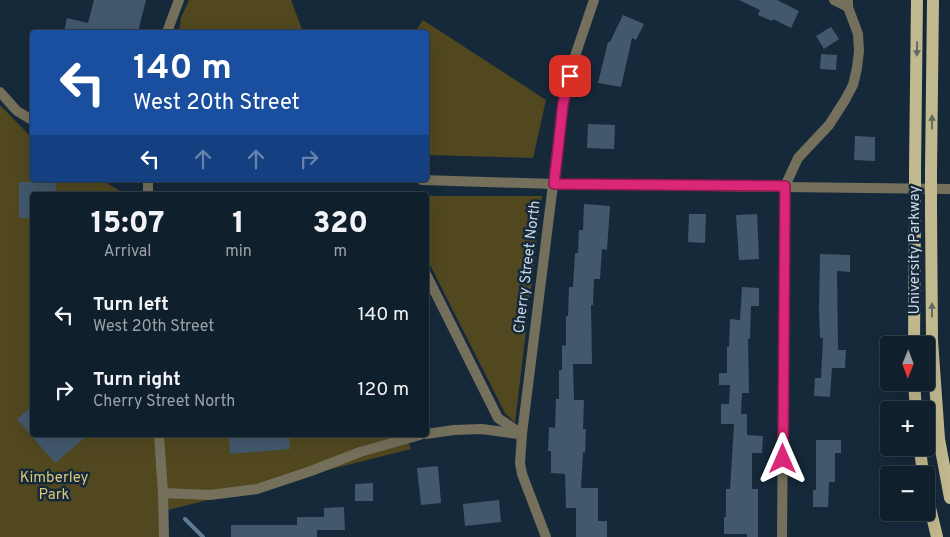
<!DOCTYPE html>
<html lang="en">
<head>
<meta charset="utf-8">
<style>
  :root { --surface:#101f2c; --page:#192734; --text:#f1f3f6; --muted:#9ca2a9; --line:#303d48 }
  body { margin:0; font-family:Overpass,sans-serif; background:var(--page); color:var(--text); height:100vh; display:flex; flex-direction:column; font-size:19px; white-space:nowrap }
  * { box-sizing:border-box; margin:0 }
  p { font-size:16px; color:var(--muted) }
  .icon { flex:none; width:28px; height:28px; fill:none; stroke:currentColor; stroke-width:2; stroke-linecap:round; stroke-linejoin:round }
  .map { position:relative; flex:1; overflow:hidden }
  .drawer { position:absolute; left:30px; top:192px; width:399px; height:245px; display:flex; flex-direction:column; background:var(--surface); border-radius:5px; box-shadow:0 5px 20px #0002,0 0 0 1px var(--line) }
  .drawer>* { flex:none }
  .hud { position:absolute; left:30px; top:30px; width:399px; height:152px; border-radius:5px; box-shadow:0 5px 20px #0002,0 0 0 1px var(--line); background:#1a4fa0; color:#fff; overflow:hidden }
  .needle { width:32px; rotate:181deg }
  .buttons { position:absolute; left:880px; top:336px; display:grid; gap:10px }
  .buttons a { display:grid; place-items:center; width:55px; height:55px; border-radius:5px; background:var(--surface); box-shadow:0 5px 20px #0002,0 0 0 1px var(--line); font-size:25px }
  .pin { position:absolute; display:grid; place-items:center; width:42px; height:42px; color:#fff; margin:-21px; border-radius:10px; box-shadow:0 2px 8px #0006 }
  .me { position:absolute; width:55px; margin:-28px; rotate:0deg; stroke-linejoin:round; filter:drop-shadow(0 0 4px #0008) }
  .turn { display:flex; align-items:center; gap:18px; height:105px; padding:0 20px; font-size:22px }
  .turn .icon { width:65px; height:65px; stroke-width:2.5 }
  .turn b { display:block; font-size:35px; line-height:42px }
  .lanes { display:flex; align-items:center; height:48px; padding:0 20px; background:#0003; justify-content:center; gap:25px; direction:ltr }
  .lanes .off { opacity:.35 }
  .eta { display:flex; justify-content:space-evenly; align-items:center; height:85px; text-align:center }
  .eta b { font-size:30px; font-weight:800; line-height:35px }
  ul { padding:0; list-style:none }
  li { display:flex; align-items:center; gap:15px; height:75px; padding:0 20px }
  li div { flex:1 }
  li b { display:block; font-size:19px }
  li em { font-style:normal }
  .map>svg:first-child { display:block }
</style>
</head>
<body>
<div class="map">
<svg width="950" height="537" viewBox="0 0 950 537">
  <rect width="100%" height="100%" fill="#16293b"/>
  <g fill="#514820">
    <polygon points="189,0 291,0 303,32 179,32 181,18"/>
    <polygon points="423,20 546,100 533,158 426,155 426,32 415,32"/>
    <polygon points="0,105 32,138 32,180 101,180 128,195 32,195 32,435 405,435 411,449 164,511 164,537 0,537"/>
    <polygon points="426,196 542,196 515,423 505,413 426,257"/>
  </g>
  <g fill="none" stroke-linecap="round" stroke-linejoin="round">
    <polyline stroke="#5d7b96" stroke-width="4" points="185,519 203,537"/>
  </g>
  <g fill="#42586c">
    <polygon points="94,0 146,0 138,32 64,32 67,18 88,23"/>
    <polygon points="739,0 777,0 799,11 791,28 773,19 772,21 758,15 760,10"/>
    <polygon points="623,15 644,24 636,40 632,38 621,87 598,83 608,42 610,42"/>
    <polygon points="831,27 839,39 824,49 816,36"/>
    <polygon points="821,54 837,55 836,70 820,69"/>
    <polygon points="588,124 615,125 614,149 587,148"/>
    <polygon points="855,136 875,137 875,161 854,160"/>
    <polygon points="19,182 56,182 56,195 32,195 32,218 19,218"/>
    <polygon points="584,204 610,206 607,250 602,249 600,279 594,279 593,305 591,305 592,364 573,364 574,400 584,400 583,429 586,429 585,453 583,452 581,488 598,488 598,521 607,521 607,537 576,537 576,508 566,508 565,474 551,473 551,451 548,451 549,427 555,428 556,399 559,399 559,370 562,370 562,345 566,346 566,316 568,316 569,287 573,287 575,253 578,253 579,230 583,230"/>
    <polygon points="689,214 706,214 705,243 688,242"/>
    <polygon points="757,214 759,259 739,260 736,215"/>
    <polygon points="820,254 850,255 850,272 837,271 838,350 846,350 845,368 832,368 830,397 814,396 815,378 821,378 823,338 820,338 819,309"/>
    <polygon points="742,287 759,288 759,306 751,306 750,339 748,339 749,393 742,393 741,414 747,414 747,435 763,436 762,453 752,453 752,489 758,489 758,537 747,537 747,534 724,534 724,517 726,517 726,489 730,489 734,424 721,424 721,404 729,404 730,385 719,385 719,373 727,373 727,347 729,347 730,319 740,320"/>
    <polygon points="32,406 32,435 88,435 55,463 17,419"/>
    <polygon points="242,435 289,435 290,449 230,454 229,436"/>
    <polygon points="816,440 841,440 841,453 835,453 835,482 829,482 828,507 813,507 813,490 816,490"/>
    <polygon points="438,466 441,503 421,505 417,468"/>
    <polygon points="373,483 373,501 355,501 355,484"/>
    <polygon points="499,500 501,522 465,526 463,504"/>
    <polygon points="344,507 345,530 317,530 317,537 231,537 231,525 297,525 297,517 324,517 324,508"/>
  </g>
  <g fill="none" stroke-linecap="round" stroke-linejoin="round">
    <g stroke="#75705b" stroke-width="10">
      <polyline points="834,0 848,7"/>
      <polyline points="167,32 179,0"/>
      <polyline points="0,92 17,111 32,120"/>
      <polyline points="422,180 554,184 950,189"/>
      <polyline points="148,195 148,180"/>
      <polyline points="426,274 498,418 522,434"/>
      <polyline points="426,434 454,430 482,429 518,434"/>
      <polyline points="159,435 163,493 164,537"/>
      <polyline points="163,493 210,495 257,489 311,471 360,452 420,435"/>
      <polyline points="546,537 522,474 520,463 522,434 563,104 573,62 594,0"/>
      <polyline points="782,537 785,186 798,158 829,125 845,100 853,85 857,68 859,51 858,34 848,7 848,0"/>
    </g>
    <g stroke="#c2b98e" stroke-width="12">
      <polyline points="915,171 917,0"/>
      <polyline points="931,171 933,0"/>
      <polyline points="931,210 932,340 939,439 950,498"/>
      <polyline points="914,345 915,210"/>
      <polyline points="914,382 916,410"/>
      <polyline points="920,448 923,475"/>
      <polyline points="926,491 937,537"/>
    </g>
    <g stroke="#c2b98e" stroke-width="12">
      <polyline points="915,210 915,171"/>
      <polyline points="931,210 931,171"/>
    </g>
  </g>
  <defs><path id="oneway-solid" d="M-6-.8H1V-3.2L6.5 0L1 3.2V.8H-6Z" transform="scale(1.25)"/></defs>
  <g fill="#636a60">
    <use href="#oneway-solid" transform="translate(917 49) rotate(91)"/>
    <use href="#oneway-solid" transform="translate(932 122) rotate(-89)"/>
    <use href="#oneway-solid" transform="translate(932 310) rotate(-90)"/>
  </g>
  <g fill="none" stroke-linecap="round" stroke-linejoin="round">
    <defs>
      <polyline id="route" points="570,76 563,104 554,184 785,186 783,459"/>
    </defs>
    <use href="#route" stroke="#8e194d" stroke-width="12"/>
    <use href="#route" stroke="#db2777" stroke-width="9"/>
  </g>
  <g text-anchor="middle" dominant-baseline="central" stroke-width="5" stroke-linejoin="round" paint-order="stroke">
    <g font-size="15" fill="#cedae6" stroke="#16293b">
      <text transform="translate(915 250) rotate(-90)">University Parkway</text>
      <text transform="translate(528 267) rotate(-83)">Cherry Street North</text>
    </g>
    <g font-size="15" fill="#d8c779" stroke="#16293b">
      <text x="54" y="478">Kimberley<tspan x="54" dy="17">Park</tspan></text>
    </g>
  </g>
</svg>
<div class="buttons">
<a><svg class="needle" viewBox="-14 -14 28 28"><path d="M0-13l5 13h-10z" fill="#e53935"/><path d="M0 13l5-13h-10z" fill="#9ca2a9"/></svg></a>
<a>+</a>
<a>−</a>
</div>
<div class="pin" style="left:570px;top:76px;background:#d93025"><svg class="icon" aria-label="arrive" viewBox="0 0 24 24"><path d="M6 21V4h12l-3 4 3 4H6"/></svg></div>
<svg class="me" style="left:783px;top:459px" viewBox="-20 -20 40 40"><path d="M0-17L14 15 0 8-14 15z" fill="#db2777" stroke="#fff" stroke-width="4"/></svg>
<div class="hud">
<div class="turn"><svg class="icon" aria-label="left" viewBox="0 0 24 24"><path d="M17 20v-9H6M10 6l-5 5 5 5"/></svg><div><b>140 m</b>West 20th Street</div></div>
<div class="lanes"><svg class="icon" aria-label="left" viewBox="0 0 24 24"><path d="M17 20v-9H6M10 6l-5 5 5 5"/></svg><svg class="icon off" aria-label="ahead" viewBox="0 0 24 24"><path d="M12 20V5M6 11l6-6 6 6"/></svg><svg class="icon off" aria-label="ahead" viewBox="0 0 24 24"><path d="M12 20V5M6 11l6-6 6 6"/></svg><svg class="icon off" aria-label="right" viewBox="0 0 24 24"><path d="M7 20v-9h11M14 6l5 5-5 5"/></svg></div>
</div>
<section class="drawer">
<div class="eta">
<div><b>15:07</b><p>Arrival</p></div>
<div><b>1</b><p>min</p></div>
<div><b>320</b><p>m</p></div>
</div>
<ul>
<li><svg class="icon" aria-label="left" viewBox="0 0 24 24"><path d="M17 20v-9H6M10 6l-5 5 5 5"/></svg><div><b>Turn left</b><p>West 20th Street</p></div><em>140 m</em></li>
<li><svg class="icon" aria-label="right" viewBox="0 0 24 24"><path d="M7 20v-9h11M14 6l5 5-5 5"/></svg><div><b>Turn right</b><p>Cherry Street North</p></div><em>120 m</em></li>
</ul>
</section>
</div>
</body>
</html>
